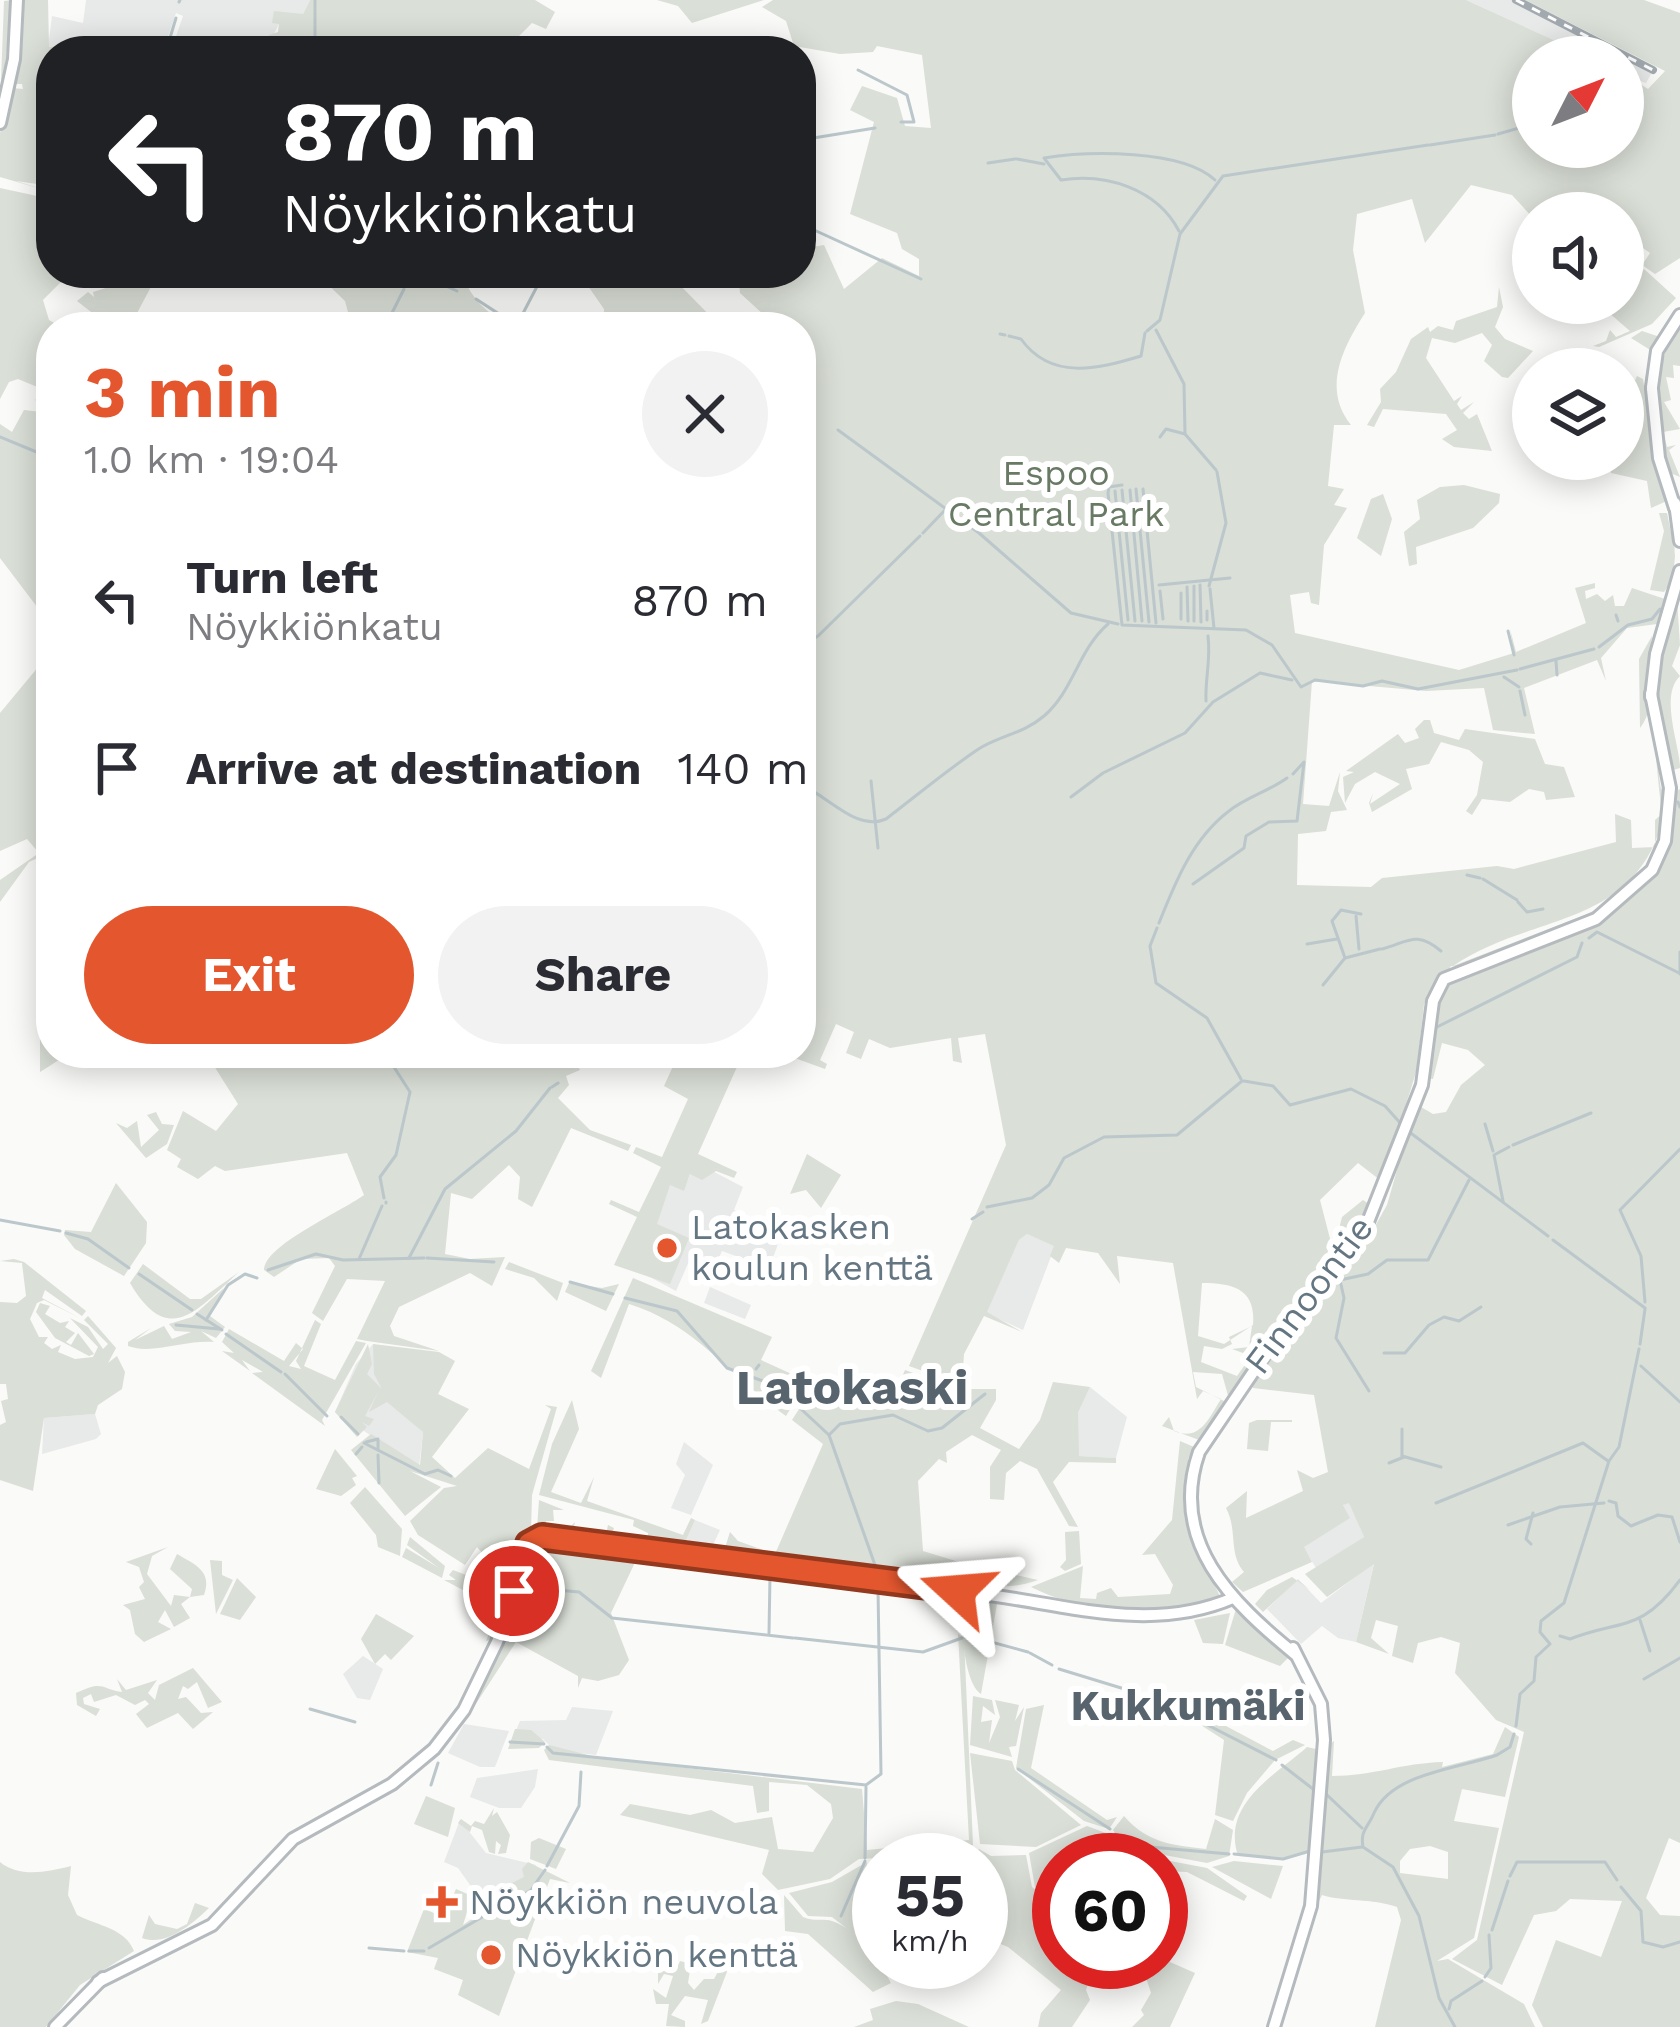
<!DOCTYPE html>
<html lang="en">
<head>
<meta charset="utf-8">
<style>
  :root { --surface:#fff; --page:#f2f2f3; --text:#2b2b33; --muted:#7c7c81; --accent:#e4572e }
  body { margin:0; font-family:"Work Sans",sans-serif; background:var(--page); color:var(--text); height:100vh; display:flex; flex-direction:column; font-size:45px; white-space:nowrap }
  * { box-sizing:border-box; margin:0 }
  p { font-size:39px; color:var(--muted) }
  .icon { flex:none; width:66px; height:66px; fill:none; stroke:currentColor; stroke-width:2; stroke-linecap:round; stroke-linejoin:round }
  .map { position:relative; flex:1; overflow:hidden }
  .sheet { position:absolute; left:36px; top:312px; width:780px; height:756px; display:flex; flex-direction:column; background:var(--surface); border-radius:48px; box-shadow:0 6px 30px #0003 }
  .sheet>* { flex:none }
  .top-card { position:absolute; left:36px; top:36px; width:780px; height:252px; border-radius:48px; box-shadow:0 6px 30px #0003; background:#202124; color:#fff; overflow:hidden }
  .needle { width:78px; rotate:48deg }
  .controls { position:absolute; left:1512px; top:36px; display:grid; gap:24px }
  .controls a { display:grid; place-items:center; width:132px; height:132px; border-radius:50%; background:var(--surface); box-shadow:0 6px 30px #0003; font-size:60px }
  .speed { position:absolute; left:852px; top:1833px; display:flex; gap:24px; font-size:60px; font-weight:700; text-align:center }
  .speed>* { display:grid; place-content:center; width:156px; height:156px; border-radius:50%; background:var(--surface); box-shadow:0 6px 30px #0003; line-height:1 }
  .speed small { font-size:30px; font-weight:400 }
  .speed .limit { border:18px solid #d22; background:#fff; color:#111 }
  .pin { position:absolute; display:grid; place-items:center; width:102px; height:102px; color:#fff; margin:-51px; border:6px solid #fff; border-radius:50%; box-shadow:0 3px 12px #0007 }
  .me { position:absolute; width:132px; margin:-66px; rotate:289deg; stroke-linejoin:round; filter:drop-shadow(0 0 9px #0008) }
  .turn { display:flex; align-items:center; gap:42px; height:252px; padding:0 48px; font-size:54px }
  .turn .icon { width:156px; height:156px; stroke-width:2.5 }
  .turn b { display:block; font-size:84px; line-height:102px }
  .round { display:grid; place-items:center; flex:none; width:126px; height:126px; border-radius:63px; background:var(--page) }
  .overview { display:flex; align-items:center; justify-content:space-between; height:204px; padding:0 48px }
  h1 { font-size:72px; font-weight:700; line-height:90px; color:var(--accent) }
  .action { display:flex; gap:24px; margin-top:auto; padding:24px 48px }
  .action a { flex:1; height:138px; border-radius:72px; background:var(--accent); color:#fff; font-size:48px; font-weight:700; line-height:138px; text-align:center }
  .action a+a { background:var(--page); color:var(--text) }
  ul { padding:0; list-style:none }
  li { display:flex; align-items:center; gap:36px; height:168px; padding:0 48px }
  li div { flex:1 }
  li b { display:block; font-size:45px }
  li em { font-style:normal }
  .map>svg:first-child { display:block }
</style>
</head>
<body>
<div class="map">
<svg width="1680" height="2027" viewBox="0 0 1680 2027">
  <rect width="100%" height="100%" fill="#fafaf8"/>
  <g fill="#e8e9e9">
    <polygon points="86,0 310,0 303,14 279,24 265,51 172,48 183,16 176,13 163,51 119,41 48,47 52,16 83,23"/>
    <polygon points="1466,0 1525,0 1655,67 1646,83 1640,81 1623,73 1623,57 1591,57"/>
    <polygon points="695,1162 743,1187 734,1210 783,1231 769,1268 722,1251 714,1269 690,1259 676,1291 637,1270 670,1184 684,1190"/>
    <polygon points="1027,1234 1055,1246 1023,1330 986,1313 1019,1240"/>
    <polygon points="710,1287 751,1305 745,1319 704,1303"/>
    <polygon points="373,1344 405,1415 423,1432 419,1467 335,1412 356,1364"/>
    <polygon points="1090,1387 1127,1417 1116,1458 1078,1456 1078,1413"/>
    <polygon points="95,1414 101,1434 96,1439 42,1454 44,1418"/>
    <polygon points="684,1442 713,1465 691,1515 671,1508 685,1475 676,1464"/>
    <polygon points="1349,1502 1364,1537 1316,1568 1303,1547 1349,1518 1343,1505"/>
    <polygon points="695,1520 720,1530 710,1551 683,1547"/>
    <polygon points="1374,1563 1356,1642 1338,1638 1322,1626 1301,1644 1267,1609 1298,1579 1321,1603"/>
    <polygon points="363,1656 383,1669 370,1700 357,1698 343,1674"/>
    <polygon points="572,1707 613,1711 596,1755 554,1750 543,1739 514,1735 520,1721 566,1720"/>
    <polygon points="464,1724 509,1731 495,1767 480,1767 448,1753"/>
    <polygon points="538,1769 535,1787 521,1808 499,1808 470,1797 477,1778"/>
    <polygon points="460,1820 486,1853 536,1865 519,1889 487,1909 458,1868 444,1862"/>
  </g>
  <g fill="#dadfd7" fill-rule="evenodd">
    <polygon points="13,0 0,108 4,1"/>
    <polygon points="21,0 48,0 49,47 83,44 83,51 51,51 51,93 41,141 51,186 16,181 48,191 0,177 0,133 12,88 23,89 22,84 13,84"/>
    <polygon points="310,0 535,0 555,12 546,29 532,23 517,38 537,51 265,51 269,35 278,32 279,24 272,23 274,11 303,14"/>
    <polygon points="657,0 764,0 692,23 678,6"/>
    <path d="M773,0H1466L1591,57H1533V147H1623V73L1648,89L1665,71L1525,0H1644L1680,13V258L1655,274L1642,265L1650,253L1623,234V213H1591L1584,192L1559,201L1562,213H1533V218L1512,195L1471,185L1425,243L1412,199L1357,214L1353,250L1365,313C1344,346 1321,388 1351,425H1334L1328,486L1344,489L1334,505L1347,508L1324,545L1319,605L1311,603L1309,592L1290,595L1295,633L1459,670L1514,653L1510,629L1516,652L1586,623L1575,588L1595,583V588L1585,591L1586,599L1597,594L1605,601L1613,595L1615,606H1624L1632,588L1665,599L1657,624L1627,628L1601,658L1606,681L1597,660L1524,688L1535,734L1493,730L1484,688L1426,691L1312,681L1303,804L1329,806L1340,772L1338,791L1347,810L1331,812L1326,831L1298,834L1297,885L1371,887L1382,878L1497,866L1514,869L1616,842L1615,814L1631,820L1632,848L1655,847V820L1663,813L1661,808L1655,748L1663,771L1659,775L1661,790L1664,780C1668,894 1621,903 1528,940C1506,949 1470,969 1451,966L1424,1004L1417,1069L1377,1198L1380,1180L1358,1163L1320,1200L1335,1258L1278,1326L1341,1259L1259,1357L1271,1336L1254,1357L1232,1349L1249,1347L1252,1326L1229,1337L1232,1344L1222,1349L1204,1346L1201,1362L1237,1376L1249,1359L1254,1364L1229,1399L1222,1374L1193,1372L1196,1387L1226,1402L1199,1440L1162,1426L1169,1417L1174,1431C1200,1442 1209,1418 1221,1399L1203,1391L1197,1399L1173,1263L1117,1256L1120,1284L1098,1253L1066,1248L1059,1263L1050,1256L1054,1246L1027,1234L1019,1240L987,1312L1022,1332L984,1316L964,1354L962,1385L909,1366L1006,1145L985,1034L958,1038L962,1063L953,1061L951,1038L890,1048L869,1039L861,1059L846,1053L854,1032L836,1024L820,1060L827,1064L825,1069L781,1053H801V327H777L740,293L738,273H801V249L824,245L844,289L882,258L919,276V259L902,249L897,233L850,214L874,122L850,110L862,86L897,98L905,126L931,128L922,55L877,46L873,52L840,54L794,46L786,21L762,7ZM1663,821C1664,863 1621,899 1585,915L1453,966C1532,912 1630,931 1663,821ZM1202,1283C1235,1283 1256,1290 1253,1325L1224,1344L1198,1336Z"/>
    <polygon points="0,188 51,199 51,273 70,273 43,300 49,320 61,327 51,327 51,866 42,856 29,862 0,902 0,880 39,853 27,839 0,851 0,713 49,654 37,644 48,629 47,620 0,558 0,424 12,432 24,410 41,412 43,405 35,400 47,391 18,379 9,382 0,399"/>
    <polygon points="1644,269 1676,298 1652,324 1599,347 1593,346 1606,341 1610,330 1616,337 1630,331 1608,312 1623,303 1623,293"/>
    <polygon points="128,273 150,273 153,283 136,315 95,315 77,301 88,292 94,297 93,292 115,285"/>
    <path d="M316,273H462C469,295 486,315 508,322C519,325 534,318 548,320L546,327H352L345,301Z"/>
    <polygon points="579,273 668,273 721,327 604,327 604,309"/>
    <polygon points="1499,287 1503,307 1495,327 1505,339 1533,351 1508,378 1502,377 1484,361 1492,345 1482,333 1455,343 1432,338 1426,358 1454,401 1462,396 1457,404 1461,410 1474,402 1463,413 1469,419 1477,414 1492,451 1454,447 1442,439 1457,430 1446,414 1383,409 1374,427 1367,425 1381,402 1380,389 1396,372 1411,339 1428,327 1430,332 1438,326 1453,330 1456,321 1497,307"/>
    <path d="M1680,322V366L1673,365L1674,378L1666,377L1671,400L1664,402L1680,429L1663,432L1667,447L1676,445L1669,450L1680,477L1668,472C1655,419 1649,372 1680,322Z"/>
    <path d="M1642,331L1660,337C1648,408 1648,440 1669,500L1651,508L1647,481L1611,473L1607,459H1623V440L1641,426L1623,408L1637,376L1643,379L1647,404L1645,379L1652,351L1631,338Z"/>
    <polygon points="1464,485 1500,494 1499,503 1473,528 1416,547 1417,564 1409,566 1404,532 1420,519 1417,500 1440,487"/>
    <polygon points="1383,494 1392,519 1381,556 1357,538 1371,499"/>
    <polygon points="1659,513 1667,513 1674,547 1670,515 1674,518 1675,574 1675,552 1673,579 1664,592 1650,590 1664,531"/>
    <path d="M1667,598C1659,634 1659,705 1640,728L1639,659L1652,636L1646,694Z"/>
    <path d="M1677,599L1680,645L1672,666L1680,676C1659,696 1680,745 1680,768L1670,771L1654,679Z"/>
    <polygon points="1424,720 1430,720 1434,733 1459,740 1465,729 1535,739 1545,764 1564,767 1575,797 1546,800 1544,792 1529,789 1510,802 1482,799 1472,815 1466,811 1477,795 1483,762 1469,750 1441,742 1429,764 1406,769 1412,789 1372,812 1369,803 1373,793 1370,804 1400,784 1375,772 1355,784 1345,803 1343,777 1354,772 1346,771 1398,734 1405,743 1419,738 1415,729"/>
    <path d="M1680,789V1843L1669,1838L1646,1898L1660,1915L1680,1916V2027H1543L1532,2005L1556,1940L1601,1957L1622,1901L1570,1899L1556,1911L1534,1915L1502,1985L1452,1959L1477,1940L1524,1732L1496,1720L1455,1673L1460,1643L1441,1637L1418,1643L1413,1663L1392,1656L1398,1626L1376,1620L1371,1638L1389,1654L1356,1642L1374,1564L1327,1597L1305,1574L1364,1537L1349,1503L1343,1505L1350,1518L1304,1547L1312,1562L1243,1592L1232,1582L1244,1572C1228,1553 1238,1530 1226,1508L1247,1491L1246,1518L1303,1491L1297,1470L1313,1478L1328,1472L1314,1395L1253,1388L1251,1377L1316,1290L1369,1237L1387,1205L1416,1104L1433,1114L1446,1112L1461,1085L1485,1065L1468,1050L1442,1043L1433,1079L1426,1078L1435,1001L1447,979L1569,932L1652,874L1674,793Z"/>
    <polygon points="51,1031 51,1053 70,1053 40,1072 40,1032"/>
    <path d="M197,1053H582L575,1060L580,1070L566,1076L569,1085L558,1098L590,1130L631,1145L628,1151L571,1128L532,1207L518,1199L520,1177L509,1165L472,1199L451,1193L445,1254L470,1259L505,1257L492,1286L470,1273L399,1307L390,1326L394,1336L439,1351L367,1341L357,1339L385,1281L347,1279L323,1321L312,1313L335,1266L329,1258L301,1259L274,1277L264,1270C265,1245 339,1213 364,1195L347,1153L225,1171L215,1166L198,1179L177,1167L181,1159L167,1150L183,1111L216,1131L238,1104L209,1058L197,1064Z"/>
    <polygon points="679,1053 759,1053 755,1063 741,1058 698,1154 737,1172 734,1178 716,1171 702,1180 690,1174 684,1191 670,1185 657,1224 689,1238 670,1284 614,1265 637,1217 609,1204 611,1200 639,1212 661,1167 633,1153 636,1147 662,1157 688,1099 664,1086"/>
    <polygon points="156,1112 162,1124 174,1125 167,1144 146,1158 116,1123 127,1128 137,1121 141,1147 159,1130 147,1115"/>
    <polygon points="807,1154 841,1175 821,1208 806,1190 790,1194"/>
    <polygon points="116,1183 147,1222 146,1243 124,1276 75,1249 64,1235 65,1230 91,1232"/>
    <polygon points="1363,1200 1372,1206 1352,1245 1339,1229 1342,1217"/>
    <polygon points="14,1259 24,1262 86,1311 82,1316 45,1290 42,1298 80,1318 44,1300 37,1303 30,1319 39,1337 48,1337 44,1343 52,1349 61,1345 58,1352 75,1359 93,1357 98,1347 70,1318 88,1327 103,1349 108,1344 84,1320 88,1316 116,1348 108,1363 117,1356 125,1372 122,1389 98,1405 95,1414 44,1418 33,1491 0,1480 0,1425 6,1422 1,1401 8,1399 6,1384 0,1384 0,1302 17,1303 26,1296 22,1263 0,1261"/>
    <polygon points="509,1262 563,1283 557,1301 534,1278 505,1269"/>
    <path d="M143,1264L190,1299H201L239,1272C197,1310 169,1349 130,1283Z"/>
    <path d="M633,1278L772,1337L761,1360L807,1381L786,1416C729,1376 697,1325 629,1304L601,1378L591,1371Z"/>
    <polygon points="569,1283 602,1288 619,1284 606,1311 565,1292"/>
    <path d="M224,1288L210,1316L225,1327L216,1338L201,1331L214,1342C183,1340 152,1355 128,1346V1342L151,1328L135,1340L164,1326L172,1339L191,1332L175,1331L169,1324L192,1317Z"/>
    <polygon points="40,1303 50,1306 45,1314 60,1323 69,1321 65,1327 75,1333 66,1342 71,1345 78,1333 94,1354 89,1356 55,1338 36,1312"/>
    <polygon points="315,1320 321,1324 304,1366 335,1380 356,1341 366,1343 322,1420 325,1426 252,1373 263,1372 242,1360 250,1371 222,1351 234,1353 222,1342 229,1329 284,1361 296,1343 303,1349 289,1366 301,1369 296,1361"/>
    <polygon points="368,1344 372,1364 367,1374 382,1389 374,1374 373,1344 439,1352 455,1361 438,1394 469,1409 432,1457 455,1478 488,1448 529,1469 551,1409 545,1405 557,1407 532,1495 531,1531 516,1539 531,1533 521,1557 508,1558 483,1574 470,1567 483,1554 477,1547 465,1565 418,1535 410,1521 444,1488 457,1486 410,1471 441,1487 405,1516 351,1450 371,1434 420,1465 423,1432 387,1402 369,1412 378,1392 365,1416 374,1419 369,1426 362,1422 367,1427 357,1437 335,1412"/>
    <polygon points="905,1370 957,1389 996,1389 996,1400 980,1428 1019,1449 1040,1420 1053,1382 1090,1387 1078,1413 1079,1456 1116,1458 1116,1463 1069,1462 1053,1482 1078,1527 1069,1526 1037,1469 1020,1461 1006,1473 1004,1500 990,1499 990,1467 1001,1450 972,1435 946,1452 947,1463 939,1459 918,1481 923,1551 959,1562 954,1580 723,1554 730,1532 738,1541 775,1554 823,1444 792,1420 815,1384 843,1396 851,1379 894,1397"/>
    <polygon points="572,1400 579,1429 551,1492 581,1503 594,1477 587,1501 683,1535 691,1518 695,1520 683,1547 568,1535 682,1549 537,1529 539,1500 564,1510 553,1510 554,1521 546,1521 546,1528 567,1530 575,1522 573,1532 606,1535 608,1525 614,1528 611,1537 648,1539 648,1533 633,1526 634,1520 539,1495 552,1444"/>
    <polygon points="1257,1420 1292,1420 1292,1422 1271,1422 1268,1451 1247,1449 1249,1423"/>
    <path d="M1180,1441L1194,1447L1188,1459L1189,1483L1184,1484L1190,1485L1197,1543L1190,1538L1220,1596L1167,1610H1188C1135,1610 1080,1612 1031,1587L1083,1566L1080,1598L1096,1599L1097,1593L1111,1588L1118,1597L1170,1594L1173,1585L1155,1554L1142,1555L1172,1520Z"/>
    <polygon points="335,1449 357,1476 352,1478 356,1485 341,1496 316,1489"/>
    <polygon points="365,1487 402,1529 400,1556 378,1547 376,1535 350,1503"/>
    <polygon points="1079,1531 1081,1564 1065,1571 1060,1567 1066,1560 1065,1532"/>
    <polygon points="410,1537 445,1566 442,1578 402,1557 406,1548 439,1568 407,1545"/>
    <polygon points="534,1542 639,1554 611,1613 629,1660 619,1675 598,1681 582,1678 578,1688 578,1676 516,1642 459,1730 501,1644"/>
    <polygon points="168,1547 152,1556 147,1574 171,1606 174,1595 190,1597 181,1604 190,1618 174,1627 165,1610 158,1622 171,1629 144,1642 135,1634 130,1610 123,1605 145,1599 139,1587 144,1582 139,1567 126,1562"/>
    <path d="M177,1554C194,1564 213,1571 204,1595L190,1597L192,1589L170,1569Z"/>
    <polygon points="210,1560 222,1561 222,1575 233,1580 216,1614"/>
    <path d="M964,1563L1038,1580C1015,1589 985,1588 963,1578Z"/>
    <polygon points="453,1570 487,1583 482,1588 499,1600 488,1584 506,1591 494,1639 486,1641 499,1609 444,1580 456,1580 449,1575"/>
    <polygon points="1292,1577 1310,1590 1298,1580 1263,1612 1255,1604 1267,1590"/>
    <polygon points="237,1578 256,1597 240,1620 220,1614"/>
    <path d="M968,1598L997,1604L981,1694C963,1683 958,1615 968,1598Z"/>
    <polygon points="1236,1609 1290,1656 1280,1666 1225,1645"/>
    <polygon points="1230,1613 1223,1644 1203,1643 1194,1620"/>
    <polygon points="376,1614 414,1636 391,1660 385,1654 375,1664 361,1639"/>
    <polygon points="958,1634 964,1638 973,1845 922,1856 859,1859 830,1879 778,1890 762,1874 769,1850 620,1815 630,1804 690,1815 711,1810 735,1823 772,1817 778,1849 813,1852 833,1818 831,1804 807,1785 769,1782 769,1811 757,1813 753,1786 549,1760 544,1750 549,1745 596,1757 862,1789 867,1850 969,1840"/>
    <path d="M193,1668L222,1702L208,1708L197,1682L188,1689L183,1686L178,1699L186,1697L201,1713L213,1712L193,1729L178,1713L147,1728L136,1714L149,1704L145,1700L135,1705L116,1695L94,1702L91,1694L83,1698L84,1704L100,1709L96,1716L77,1705L76,1693C104,1680 99,1688 122,1692L117,1679L126,1690L157,1680L148,1693L155,1700L159,1685Z"/>
    <polygon points="973,1696 992,1700 995,1715 983,1706 981,1722 992,1720 989,1743 1000,1717 995,1700 1019,1705 1015,1721 1024,1707 1016,1746 1009,1747 1012,1757 970,1745"/>
    <polygon points="1044,1705 1031,1768 1107,1820 1117,1817 1109,1829 1084,1821 1016,1768 1026,1709"/>
    <polygon points="1194,1709 1273,1751 1293,1740 1305,1745 1275,1760 1247,1793 1233,1821 1215,1815 1224,1740 1190,1718"/>
    <path d="M1505,1727L1519,1737L1505,1797L1462,1789L1454,1821L1499,1828L1474,1938L1437,1961L1448,1959L1524,2004L1535,2027H1375L1401,1920L1397,1907C1372,1898 1344,1902 1322,1895L1314,1911L1325,1748L1334,1741L1332,1776C1373,1776 1402,1763 1443,1762L1442,1767L1493,1754ZM1430,1846L1448,1852V1879L1400,1873V1861L1410,1849Z"/>
    <polygon points="515,1729 531,1730 545,1742 539,1748 508,1749"/>
    <path d="M1307,1747L1316,1749L1311,1850L1282,1858L1238,1856C1221,1803 1276,1775 1307,1747Z"/>
    <polygon points="970,1753 1012,1761 1015,1770 1081,1825 1036,1847 980,1844"/>
    <polygon points="426,1796 455,1808 448,1837 414,1824"/>
    <polygon points="494,1808 492,1816 497,1812 510,1835 506,1853 498,1854 501,1845 496,1841 495,1854 489,1852 482,1830 472,1826 470,1832 458,1823 461,1819 471,1826 475,1821 484,1824"/>
    <path d="M1124,1816C1147,1843 1172,1845 1206,1849L1215,1819L1233,1830L1229,1856L1207,1863L1127,1848L1113,1830Z"/>
    <polygon points="1087,1826 1111,1835 1123,1860 1059,1860 1059,1905 1035,1887 1029,1853"/>
    <polygon points="539,1838 566,1849 556,1869 530,1859 531,1842"/>
    <polygon points="973,1848 971,1859 979,1849 991,1856 1026,1855 1032,1887 1059,1908 1059,1962 1095,1962 1086,1990 1090,2000 1072,2027 1038,2027 1041,2013 1061,1990 1008,1947 981,1936 981,1860 923,1860"/>
    <polygon points="1128,1853 1207,1868 1247,1896 1244,1901 1187,1872 1161,1871 1161,1860 1126,1860"/>
    <polygon points="879,1860 879,1947 867,1916 871,1863"/>
    <polygon points="1234,1861 1283,1866 1271,1899 1212,1867"/>
    <path d="M0,1862C19,1878 48,1872 71,1866L68,1895L77,1915C98,1926 125,1928 134,1951L80,1985L46,2027H0Z"/>
    <polygon points="528,1862 570,1883 550,1879 499,2016 458,1995 463,1980 434,1969 438,1958 407,1952 424,1909 444,1917 456,1889 472,1896 463,1925 493,1904 487,1900 496,1893 505,1897 506,1886 524,1877 522,1869"/>
    <polygon points="867,1862 863,1918 875,1950 832,1917 808,1916 789,1893 832,1882"/>
    <path d="M784,1895L803,1917C814,1922 822,1918 832,1921C860,1930 880,1962 891,1983L873,1992L808,1934L785,1931Z"/>
    <polygon points="1162,1897 1174,1902 1170,1962 1195,1973 1170,2027 1132,2027 1144,2015 1141,2010 1151,1993 1141,1962 1161,1962"/>
    <path d="M195,1903L209,1908C192,1924 166,1947 142,1938L149,1915L155,1924L177,1929L187,1924Z"/>
    <polygon points="666,1948 663,1963 677,1968 680,1961 691,1964 688,1983 694,1990 704,1979 714,1979 724,1961 730,1964 708,2021 701,2024 708,2000 685,1996 671,2015 685,2021 685,2027 666,2026 669,2004 656,2004 653,1989 666,1998 673,1976 664,1974 658,1984 658,1971 645,1968 645,1955 656,1966 656,1956"/>
    <polygon points="896,2001 918,2004 969,2027 854,2027 873,2020 870,2009"/>
  </g>
  <g fill="none" stroke-linecap="round" stroke-linejoin="round">
    <g stroke="#bbc7cb" stroke-width="3">
      <polyline points="179,2 180,0"/>
      <polyline points="88,46 119,41 153,51"/>
      <polyline points="73,51 82,47"/>
      <polyline points="166,51 176,18"/>
      <polyline points="315,51 315,0"/>
      <polyline points="44,60 51,59"/>
      <polyline points="858,70 907,95 914,122 901,122"/>
      <polyline points="1498,134 1533,124"/>
      <polyline points="801,140 875,128"/>
      <polyline points="1430,145 1495,135"/>
      <polyline points="1017,159 1044,164"/>
      <polyline points="988,163 1015,159"/>
      <polyline points="801,224 921,279"/>
      <path d="M1179,231C1157,189 1107,173 1061,180L1044,158C1088,151 1182,149 1215,180"/>
      <polyline points="417,273 457,291"/>
      <polyline points="563,273 583,275"/>
      <polyline points="606,273 656,280 691,273"/>
      <polyline points="589,277 602,273"/>
      <polyline points="476,299 519,327"/>
      <polyline points="514,322 519,321 544,273"/>
      <polyline points="385,327 404,289"/>
      <polyline points="1156,330 1184,384 1185,434"/>
      <polyline points="1147,331 1160,320 1180,234 1223,176 1428,145"/>
      <polyline points="1000,334 1005,335"/>
      <path d="M1009,336L1021,339C1051,381 1098,369 1141,356L1145,333"/>
      <polyline points="838,430 979,533 1071,613 1118,624"/>
      <polyline points="0,437 51,458"/>
      <polyline points="1160,437 1166,429 1185,434 1216,470"/>
      <polyline points="1122,485 1109,487 1108,493 1122,625 1246,630 1272,645 1301,687 1315,680 1363,686 1382,681 1418,689 1517,670"/>
      <polyline points="1136,489 1149,622"/>
      <polyline points="1143,489 1156,623"/>
      <polyline points="1122,490 1135,621"/>
      <polyline points="1130,490 1142,621"/>
      <polyline points="1115,491 1128,620"/>
      <polyline points="923,533 946,509"/>
      <polyline points="1159,585 1230,578"/>
      <polyline points="1200,585 1201,622"/>
      <polyline points="1194,586 1194,621"/>
      <polyline points="1209,586 1226,523 1217,472"/>
      <polyline points="1187,587 1188,621"/>
      <polyline points="1210,589 1214,628"/>
      <polyline points="1160,591 1163,619"/>
      <polyline points="1181,593 1181,619"/>
      <polyline points="1207,611 1207,620"/>
      <polyline points="1616,615 1618,621"/>
      <polyline points="1508,631 1514,655"/>
      <polyline points="801,646 818,636 920,536"/>
      <polyline points="1599,647 1628,625 1652,619 1660,609"/>
      <polyline points="1556,661 1557,675"/>
      <polyline points="1520,669 1594,649"/>
      <polyline points="1504,677 1519,687"/>
      <polyline points="1520,691 1525,715"/>
      <path d="M1206,701C1205,678 1211,660 1208,636"/>
      <polyline points="871,781 878,848"/>
      <path d="M801,785C829,796 856,832 886,819C916,796 946,771 977,750C998,736 1023,734 1044,716C1074,690 1078,650 1108,624"/>
      <polyline points="1071,797 1103,773 1185,733 1213,702 1260,673 1292,680"/>
      <polyline points="1678,802 1680,807"/>
      <polyline points="1467,875 1480,878"/>
      <polyline points="1483,879 1517,900"/>
      <polyline points="1193,884 1244,848 1246,836 1269,822 1297,821 1304,762 1293,774"/>
      <polyline points="1518,902 1527,912 1543,909"/>
      <polyline points="1356,916 1359,949"/>
      <path d="M1159,923C1175,883 1192,839 1229,811C1245,798 1269,791 1287,778"/>
      <polyline points="1157,928 1150,946 1156,983 1207,1018 1241,1079"/>
      <polyline points="1589,938 1597,932 1679,973"/>
      <polyline points="1307,944 1337,939"/>
      <path d="M1382,949C1408,942 1416,930 1441,951"/>
      <polyline points="1345,958 1332,921 1341,910 1361,914"/>
      <polyline points="1680,974 1680,952"/>
      <polyline points="1323,985 1345,958 1380,949"/>
      <polyline points="1437,1027 1577,957 1582,943"/>
      <polyline points="374,1053 392,1064 410,1092 396,1155 380,1177 384,1198"/>
      <polyline points="1244,1081 1273,1086 1290,1105 1351,1089 1385,1106 1402,1125"/>
      <polyline points="552,1087 558,1083"/>
      <polyline points="1485,1124 1493,1151"/>
      <polyline points="1408,1131 1548,1236"/>
      <polyline points="1513,1145 1591,1113"/>
      <polyline points="1503,1201 1494,1155 1509,1147"/>
      <polyline points="386,1202 386,1203"/>
      <polyline points="987,1207 1032,1198 1049,1185 1064,1158 1104,1137 1177,1135 1242,1081"/>
      <polyline points="972,1219 983,1212"/>
      <polyline points="0,1220 60,1231"/>
      <polyline points="66,1233 88,1239 129,1268"/>
      <polyline points="1553,1240 1645,1308"/>
      <polyline points="409,1258 445,1189 516,1131 550,1088"/>
      <polyline points="427,1258 494,1262"/>
      <polyline points="359,1259 382,1206"/>
      <polyline points="268,1270 316,1254 343,1260 424,1258"/>
      <polyline points="139,1274 192,1310"/>
      <polyline points="570,1282 613,1294"/>
      <polyline points="625,1298 677,1311 727,1368 771,1384 793,1404"/>
      <polyline points="1645,1302 1641,1256 1620,1210 1680,1149"/>
      <polyline points="197,1314 222,1330"/>
      <polyline points="206,1320 228,1285 245,1274 257,1278"/>
      <polyline points="176,1325 219,1329"/>
      <polyline points="226,1334 281,1372"/>
      <polyline points="1640,1344 1645,1309"/>
      <polyline points="1384,1353 1405,1353 1429,1325 1444,1317 1459,1321 1481,1307"/>
      <polyline points="1641,1366 1680,1402"/>
      <polyline points="756,1369 759,1365"/>
      <polyline points="285,1374 327,1416"/>
      <polyline points="1369,1391 1336,1338 1344,1298 1340,1280 1368,1274 1387,1260 1428,1260 1469,1180"/>
      <polyline points="801,1409 829,1435 875,1565"/>
      <polyline points="341,1417 358,1434"/>
      <polyline points="1402,1429 1402,1456 1441,1467"/>
      <polyline points="829,1435 840,1424 893,1415 928,1431 942,1428 985,1394"/>
      <polyline points="366,1442 378,1439 378,1450"/>
      <polyline points="364,1443 425,1474 438,1470 451,1476"/>
      <polyline points="356,1454 362,1447"/>
      <polyline points="378,1455 379,1483"/>
      <polyline points="1389,1463 1404,1457"/>
      <polyline points="1609,1501 1616,1503 1618,1516 1631,1526 1658,1515 1672,1517 1680,1542"/>
      <polyline points="1436,1503 1583,1443 1608,1461"/>
      <polyline points="1508,1525 1560,1507 1604,1503"/>
      <polyline points="1531,1544 1526,1539 1533,1513"/>
      <polyline points="523,1587 579,1592 612,1618 793,1638"/>
      <polyline points="1640,1620 1650,1651"/>
      <polyline points="769,1633 770,1576"/>
      <polyline points="969,1636 1028,1652"/>
      <path d="M1560,1636L1570,1639C1621,1619 1641,1633 1680,1580"/>
      <polyline points="795,1638 923,1652 962,1638"/>
      <polyline points="1030,1653 1052,1665"/>
      <polyline points="1059,1669 1167,1702 1187,1714"/>
      <polyline points="1644,1679 1680,1658"/>
      <polyline points="310,1709 355,1722"/>
      <polyline points="1190,1716 1276,1760"/>
      <polyline points="1516,1726 1520,1694 1534,1681 1536,1657 1550,1644 1540,1632 1541,1621 1564,1603 1609,1461 1619,1447 1639,1349"/>
      <polyline points="510,1742 544,1744"/>
      <polyline points="547,1747 553,1753 866,1785 881,1774 878,1589 873,1585"/>
      <polyline points="1282,1765 1313,1789"/>
      <polyline points="1018,1769 1110,1829"/>
      <polyline points="431,1785 438,1763"/>
      <polyline points="1326,1794 1362,1828"/>
      <polyline points="1115,1834 1139,1846 1229,1854"/>
      <polyline points="1322,1852 1362,1847"/>
      <polyline points="1234,1854 1283,1859 1310,1851"/>
      <polyline points="865,1858 866,1787"/>
      <polyline points="547,1866 579,1806 581,1772"/>
      <polyline points="1510,1876 1517,1862 1605,1862 1617,1880"/>
      <polyline points="1621,1887 1641,1911 1643,1942 1663,1947 1680,1942"/>
      <polyline points="493,1914 531,1890 545,1870"/>
      <polyline points="841,1916 865,1861"/>
      <polyline points="1492,1930 1508,1881"/>
      <polyline points="369,1948 404,1951"/>
      <polyline points="429,1948 484,1916"/>
      <polyline points="409,1951 424,1951"/>
      <polyline points="1485,1977 1491,1968 1489,1935"/>
      <polyline points="1449,2009 1451,2001 1482,1981"/>
      <path d="M1455,2027L1439,1998L1419,1916L1393,1867L1363,1847C1360,1830 1368,1828 1374,1813C1392,1773 1457,1769 1497,1755L1510,1747L1514,1734"/>
    </g>
    <defs>
      <g id="primary">
        <polyline points="0,123 14,59 17,0"/>
        <polyline points="1652,387 1657,351 1680,315"/>
        <polyline points="1652,389 1659,458 1675,508"/>
        <polyline points="1675,503 1680,541"/>
        <polyline points="1651,697 1656,654 1680,571"/>
        <path d="M973,1593C1060,1602 1147,1635 1233,1598"/>
        <path d="M1295,1654C1231,1602 1168,1541 1199,1452L1279,1334L1362,1237L1422,1085L1433,1001L1444,979L1596,919L1652,870L1665,841L1670,788L1651,694"/>
        <polyline points="98,1982 212,1925 293,1839 392,1784 434,1749 464,1710 497,1642 535,1537 924,1582 976,1592"/>
        <polyline points="55,2027 103,1978"/>
        <polyline points="1274,2027 1311,1906 1324,1740 1321,1704 1293,1648"/>
      </g>
    </defs>
    <use href="#primary" stroke="#b5babe" stroke-width="16"/>
    <use href="#primary" stroke="#fff" stroke-width="10"/>
    <defs>
      <polyline id="rail" points="1516,0 1653,70"/>
    </defs>
    <use href="#rail" stroke="#a2aab0" stroke-width="8"/>
    <use href="#rail" stroke="#fff" stroke-width="3" stroke-dasharray="9" stroke-linecap="butt"/>
  </g>
  <g fill="none" stroke-linecap="round" stroke-linejoin="round">
    <defs>
      <polyline id="route" points="514,1591 529,1544 542,1537 976,1592 957,1591"/>
    </defs>
    <use href="#route" stroke="#94391e" stroke-width="30"/>
    <use href="#route" stroke="#e4572e" stroke-width="21"/>
  </g>
  <g fill="#e4572e" stroke="#fff" stroke-width="4.5">
    <circle cx="667" cy="1248" r="12"/>
    <path d="M436 1884h12v12h12v12h-12v12h-12v-12h-12v-12h12z"/>
    <circle cx="491" cy="1955" r="12"/>
  </g>
  <g text-anchor="middle" dominant-baseline="central" stroke-width="12" stroke-linejoin="round" paint-order="stroke">
    <g font-size="36" fill="#687a64" stroke="#fff">
      <text x="1056" y="473">Espoo<tspan x="1056" dy="41">Central Park</tspan></text>
    </g>
    <g font-size="36" fill="#657683" stroke="#fff" text-anchor="start">
      <text x="691" y="1227">Latokasken<tspan x="691" dy="41">koulun kenttä</tspan></text>
      <text x="469" y="1902">Nöykkiön neuvola</text>
      <text x="515" y="1955">Nöykkiön kenttä</text>
    </g>
    <g font-size="36" fill="#657683" stroke="#fff">
      <text transform="translate(1309 1295) rotate(-53)">Finnoontie</text>
    </g>
    <g font-size="42" font-weight="bold" fill="#57646e" stroke="#fff">
      <text x="1188" y="1705">Kukkumäki</text>
    </g>
    <g font-size="48" font-weight="bold" fill="#57646e" stroke="#fff">
      <text x="852" y="1387">Latokaski</text>
    </g>
  </g>
</svg>
<div class="controls">
<a><svg class="needle" viewBox="-14 -14 28 28"><path d="M0-13l5 13h-10z" fill="#e53935"/><path d="M0 13l5-13h-10z" fill="#7c7c81"/></svg></a>
<a><svg class="icon" aria-label="sound" viewBox="0 0 24 24"><path d="M4 9h4l5-4v14l-5-4H4zM17 9q2 3 0 6"/></svg></a>
<a><svg class="icon" aria-label="layers" viewBox="0 0 24 24"><path d="M12 4l9 5-9 5-9-5zM3 14l9 5 9-5"/></svg></a>
</div>
<div class="speed"><div>55<small>km/h</small></div><div class="limit">60</div></div>
<div class="pin" style="left:514px;top:1591px;background:#d93025"><svg class="icon" aria-label="arrive" viewBox="0 0 24 24"><path d="M6 21V4h12l-3 4 3 4H6"/></svg></div>
<svg class="me" style="left:957px;top:1591px" viewBox="-20 -20 40 40"><path d="M0-17L14 15 0 8-14 15z" fill="#e4572e" stroke="#fff" stroke-width="4"/></svg>
<div class="top-card">
<div class="turn"><svg class="icon" aria-label="left" viewBox="0 0 24 24"><path d="M17 20v-9H6M10 6l-5 5 5 5"/></svg><div><b>870 m</b>Nöykkiönkatu</div></div>
</div>
<section class="sheet">
<div class="overview"><div><h1>3 min</h1><p>1.0 km · 19:04</p></div><a class="round"><svg class="icon" aria-label="close" viewBox="0 0 24 24"><path d="M6 6l12 12M18 6L6 18"/></svg></a></div>
<ul>
<li><svg class="icon" aria-label="left" viewBox="0 0 24 24"><path d="M17 20v-9H6M10 6l-5 5 5 5"/></svg><div><b>Turn left</b><p>Nöykkiönkatu</p></div><em>870 m</em></li>
<li><svg class="icon" aria-label="arrive" viewBox="0 0 24 24"><path d="M6 21V4h12l-3 4 3 4H6"/></svg><div><b>Arrive at destination</b></div><em>140 m</em></li>
</ul>
<div class="action"><a>Exit</a><a>Share</a></div>
</section>
</div>
</body>
</html>
